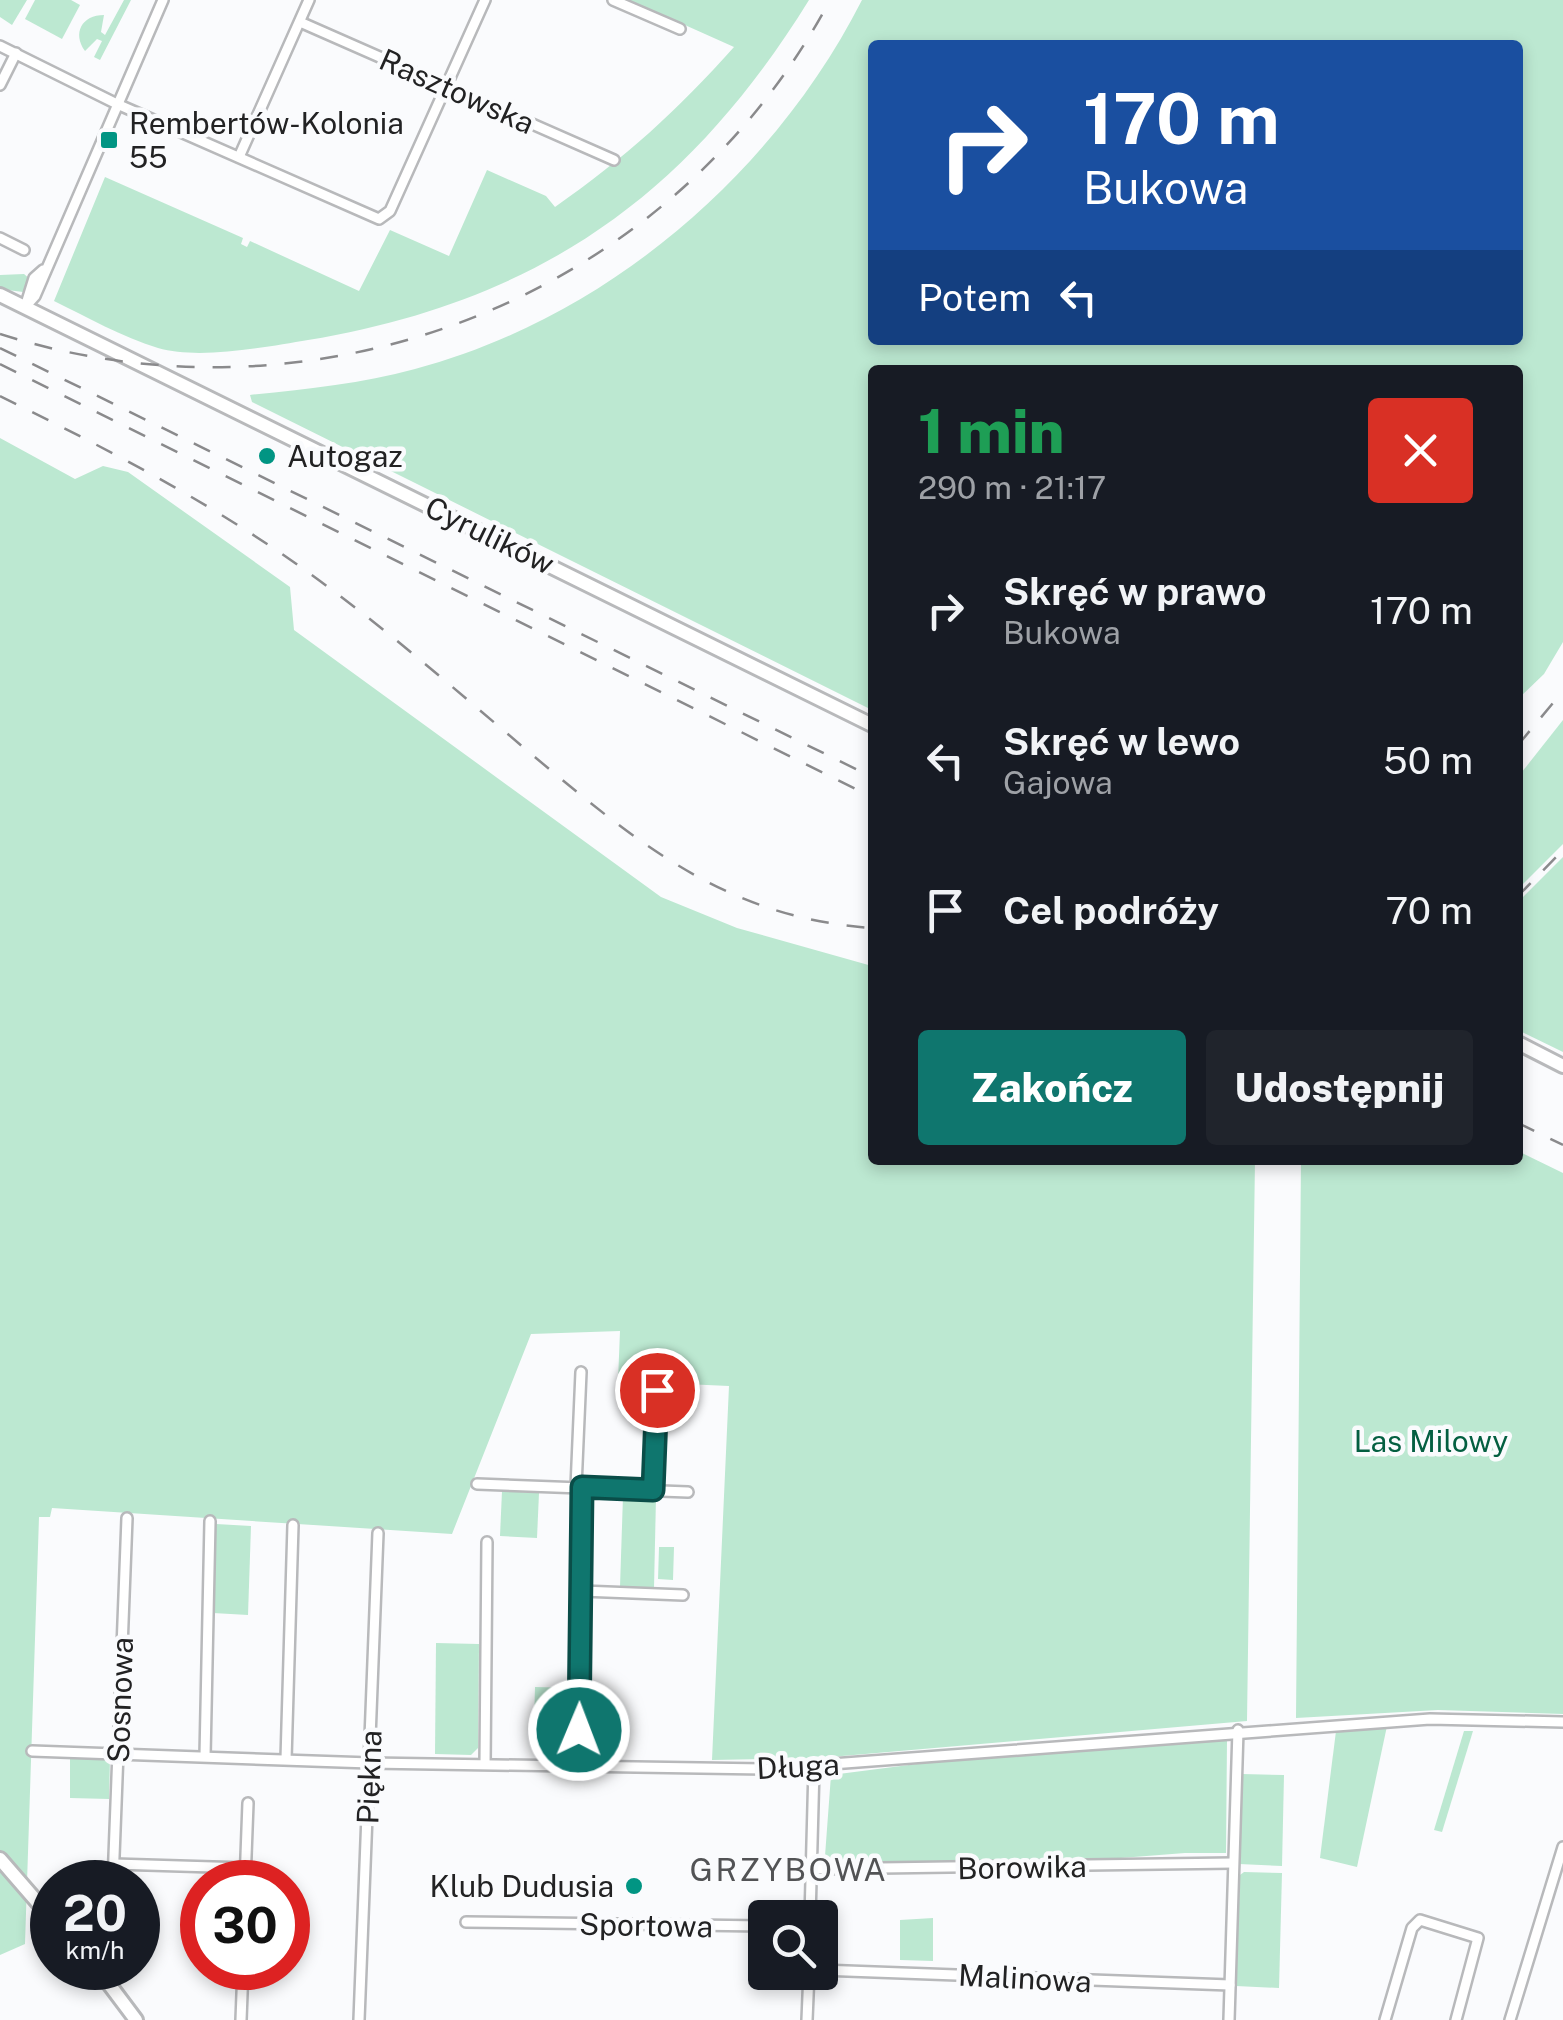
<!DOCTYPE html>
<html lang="pl">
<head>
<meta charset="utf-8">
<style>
  :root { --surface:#171b24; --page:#20242c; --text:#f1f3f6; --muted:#9ea1a6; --accent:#0f766e }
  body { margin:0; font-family:"Public Sans",sans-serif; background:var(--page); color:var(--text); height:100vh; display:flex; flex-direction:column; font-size:38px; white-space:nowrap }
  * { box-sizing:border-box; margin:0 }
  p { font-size:32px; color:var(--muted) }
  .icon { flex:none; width:55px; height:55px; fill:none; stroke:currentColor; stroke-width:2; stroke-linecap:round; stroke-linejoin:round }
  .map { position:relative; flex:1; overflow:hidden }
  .details { position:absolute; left:868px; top:365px; width:655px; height:800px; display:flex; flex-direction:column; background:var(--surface); border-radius:10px; box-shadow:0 5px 15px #0003 }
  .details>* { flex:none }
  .hud { position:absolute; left:868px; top:40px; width:655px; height:305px; border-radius:10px; box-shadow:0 5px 15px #0003; background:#1a4fa0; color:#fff; overflow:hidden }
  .tools { position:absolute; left:748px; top:1900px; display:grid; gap:20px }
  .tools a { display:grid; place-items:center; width:90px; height:90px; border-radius:10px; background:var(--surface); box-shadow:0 5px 15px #0003; font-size:50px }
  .speed { position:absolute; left:30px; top:1860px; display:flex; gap:20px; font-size:50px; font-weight:700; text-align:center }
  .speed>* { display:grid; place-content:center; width:130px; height:130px; border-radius:50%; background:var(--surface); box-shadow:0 5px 15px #0003; line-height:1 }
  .speed small { font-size:25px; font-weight:400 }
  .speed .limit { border:15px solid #d22; background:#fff; color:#111 }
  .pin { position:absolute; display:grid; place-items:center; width:85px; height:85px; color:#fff; margin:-42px; border:5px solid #fff; border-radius:50%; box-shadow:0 2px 10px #0007 }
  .me { position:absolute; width:110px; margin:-55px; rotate:1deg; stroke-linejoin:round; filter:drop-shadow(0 0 8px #0008) }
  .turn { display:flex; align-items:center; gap:35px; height:210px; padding:0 50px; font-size:45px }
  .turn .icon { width:130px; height:130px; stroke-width:2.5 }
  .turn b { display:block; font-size:70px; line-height:85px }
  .then { display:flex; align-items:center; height:95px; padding:0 50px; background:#0003; gap:20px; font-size:38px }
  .round { display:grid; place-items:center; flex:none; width:105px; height:105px; border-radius:10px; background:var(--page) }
  .headline { display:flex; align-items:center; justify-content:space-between; height:170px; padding:0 50px }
  h1 { font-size:60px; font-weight:800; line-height:75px; color:#1e9e55 }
  .primary-button { display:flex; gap:20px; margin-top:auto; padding:20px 50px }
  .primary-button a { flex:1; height:115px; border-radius:10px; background:var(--accent); color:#fff; font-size:40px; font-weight:800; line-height:115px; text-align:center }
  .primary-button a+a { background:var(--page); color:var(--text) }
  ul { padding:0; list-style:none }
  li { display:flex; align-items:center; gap:30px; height:150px; padding:0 50px }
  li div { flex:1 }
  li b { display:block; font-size:38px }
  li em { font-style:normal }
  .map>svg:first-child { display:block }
</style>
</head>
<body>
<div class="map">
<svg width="1563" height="2020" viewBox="0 0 1563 2020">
  <rect width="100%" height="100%" fill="#fafbfd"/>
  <g fill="#bce8d1" fill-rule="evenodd">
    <polygon points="0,0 27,0 12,25 0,17"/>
    <polygon points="35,0 71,0 80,5 62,39 25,19"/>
    <path d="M124,0H131L100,60L94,57L102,41L97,39L85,51C72,33 82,15 104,15L101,32L105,35Z"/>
    <path d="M629,0H809C687,197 539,301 308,340C266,347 199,360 158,348C122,337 87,317 54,301L105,177L243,238L241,244L247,247L250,241L359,291L390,230L449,256L487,170L546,196L555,207C625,158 677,111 734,47Z"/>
    <path d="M862,0H1563V642L1544,674L1518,699V370H872V710L252,402L250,395C306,389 361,384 415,369C606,318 773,175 862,0ZM1518,45V340H872V45Z"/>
    <polygon points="24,274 30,279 23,292 0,289 0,275"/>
    <polygon points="0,438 75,479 103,466 128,472 290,587 294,630 661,897 737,928 872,966 872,1160 1255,1160 1247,1721 819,1758 712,1760 729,1386 618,1381 620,1331 531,1334 452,1534 52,1508 50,1517 39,1517 25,1944 0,1955"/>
    <polygon points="1563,720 1563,844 1518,889 1518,777"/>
    <polygon points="1563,857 1563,1052 1518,1030 1518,902"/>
    <polygon points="1518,1151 1563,1173 1563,1714 1438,1710 1296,1718 1301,1160 1518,1160"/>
    <polygon points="502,1491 539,1493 537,1538 500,1536"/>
    <polygon points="623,1496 656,1497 654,1588 620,1587"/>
    <polygon points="216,1524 251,1526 248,1615 213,1613"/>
    <polygon points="659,1547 674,1547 673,1580 658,1579"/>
    <polygon points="436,1643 479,1644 478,1748 471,1755 435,1754"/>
    <polygon points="535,1687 576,1688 575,1723 534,1722"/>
    <polygon points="1387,1726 1357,1867 1320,1858 1336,1731"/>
    <polygon points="1464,1731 1473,1731 1442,1832 1434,1830"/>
    <polygon points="1227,1740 1226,1853 1185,1853 1095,1860 831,1863 825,1856 831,1775 932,1762"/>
    <polygon points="70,1758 110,1759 109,1799 70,1798"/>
    <polygon points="1242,1774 1284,1775 1282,1866 1239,1864"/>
    <polygon points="1244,1872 1282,1873 1279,1988 1236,1986 1240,1875"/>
    <polygon points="933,1918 933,1961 900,1960 900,1920"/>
  </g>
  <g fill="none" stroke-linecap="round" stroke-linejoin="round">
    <defs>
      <g id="street">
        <polyline points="613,0 680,29"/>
        <polyline points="300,22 614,160"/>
        <polyline points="0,46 117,104 379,219 390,211 485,0"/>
        <polyline points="0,85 16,53"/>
        <polyline points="239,157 309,0"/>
        <polyline points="0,238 24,250"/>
        <polyline points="26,304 34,278 43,270"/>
        <polyline points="25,307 35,296 163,0"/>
        <polyline points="477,1484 688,1492"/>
        <polyline points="576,1487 581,1372"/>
        <polyline points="653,1490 657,1390"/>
        <polyline points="582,1591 683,1595"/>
        <polyline points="32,1751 370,1763 765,1769 1430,1719 1563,1722"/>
        <polyline points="205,1756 210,1521"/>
        <polyline points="286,1759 293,1525"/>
        <polyline points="485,1764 487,1542"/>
        <polyline points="579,1765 582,1487"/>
        <polyline points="114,1864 246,1868"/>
        <polyline points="812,1869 1233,1863"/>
        <polyline points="113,1882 127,1518"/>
        <polyline points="245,1882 248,1803"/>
        <polyline points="810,1918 814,1767"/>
        <polyline points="466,1922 765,1926"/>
        <polyline points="820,1970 1230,1985"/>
        <polyline points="241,2020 243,1968"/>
        <polyline points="359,2020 378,1533"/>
        <polyline points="807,2020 809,1972"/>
        <polyline points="1229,2020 1238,1730"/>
        <polyline points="1385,2020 1412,1928 1420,1920 1478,1938 1456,2020"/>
        <polyline points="1510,2020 1563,1847"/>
      </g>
      <g id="secondary">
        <polyline points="0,295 872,725"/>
        <polyline points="1518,1043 1563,1066"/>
        <polyline points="0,1859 52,1919"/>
        <polyline points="97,1968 136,2020"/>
      </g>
    </defs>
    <use href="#street" stroke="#b8b9bb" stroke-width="14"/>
    <use href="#secondary" stroke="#b8b9bb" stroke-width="18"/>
    <use href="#street" stroke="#fff" stroke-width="9"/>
    <use href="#secondary" stroke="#fff" stroke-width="12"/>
    <g stroke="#8a8a8c" stroke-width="2.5" stroke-dasharray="18 18" stroke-linecap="butt">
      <path d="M0,334C319,436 672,297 830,0"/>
      <polyline points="0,348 872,777"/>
      <polyline points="0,364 872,797"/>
      <path d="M0,396C111,451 220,507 320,581C395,636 465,698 536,758C641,846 729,918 872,928"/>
      <polyline points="1518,745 1563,691"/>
      <polyline points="1518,896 1563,850"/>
      <polyline points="1518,1123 1563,1145"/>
    </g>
  </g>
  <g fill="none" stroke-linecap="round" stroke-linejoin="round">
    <defs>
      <polyline id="route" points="579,1730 582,1487 653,1490 657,1390"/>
    </defs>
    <use href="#route" stroke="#0a4d48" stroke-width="25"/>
    <use href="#route" stroke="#0f766e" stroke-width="18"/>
  </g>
  <g fill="#019583" stroke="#fafbfd" stroke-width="4">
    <rect x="99" y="130" width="20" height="20" rx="5"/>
    <circle cx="267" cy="456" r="10"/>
    <circle cx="634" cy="1886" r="10"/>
  </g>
  <g text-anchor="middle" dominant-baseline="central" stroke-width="9" stroke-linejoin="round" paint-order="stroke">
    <g font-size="30" fill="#222223" stroke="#fafbfd">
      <text transform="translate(457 91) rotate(24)">Rasztowska</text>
      <text transform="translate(490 535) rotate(26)">Cyrulików</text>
      <text transform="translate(120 1700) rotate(-88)">Sosnowa</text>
      <text transform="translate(798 1766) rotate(-3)">Długa</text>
      <text transform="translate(369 1777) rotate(-88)">Piękna</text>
      <text transform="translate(1022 1867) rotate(-1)">Borowika</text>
      <text transform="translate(646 1925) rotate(1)">Sportowa</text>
      <text transform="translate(1025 1978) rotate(3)">Malinowa</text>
    </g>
    <g font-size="30" fill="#222223" stroke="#fafbfd" text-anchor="start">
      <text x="129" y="123">Rembertów-Kolonia<tspan x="129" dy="34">55</tspan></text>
      <text x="287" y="456">Autogaz</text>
      <text x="614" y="1886" text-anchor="end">Klub Dudusia</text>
    </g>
    <g font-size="30" fill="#045f41" stroke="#fafbfd">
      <text x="1431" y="1441">Las Milowy</text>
    </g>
    <g font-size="32" letter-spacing="2.5" fill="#525355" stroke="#fafbfd">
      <text x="789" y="1869">GRZYBOWA</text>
    </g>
  </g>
</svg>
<div class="tools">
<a><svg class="icon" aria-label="search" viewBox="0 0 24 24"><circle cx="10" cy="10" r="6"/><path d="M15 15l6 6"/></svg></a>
</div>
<div class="speed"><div>20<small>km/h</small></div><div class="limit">30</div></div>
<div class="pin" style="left:657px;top:1390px;background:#d93025"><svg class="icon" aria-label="arrive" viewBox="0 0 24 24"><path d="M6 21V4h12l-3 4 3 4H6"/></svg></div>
<svg class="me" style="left:579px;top:1730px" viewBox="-20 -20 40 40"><circle r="17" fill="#0f766e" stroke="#fff" stroke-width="3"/><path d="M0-11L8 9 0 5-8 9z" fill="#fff"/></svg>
<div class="hud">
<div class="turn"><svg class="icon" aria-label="right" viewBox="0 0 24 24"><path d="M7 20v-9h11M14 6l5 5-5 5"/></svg><div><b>170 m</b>Bukowa</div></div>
<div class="then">Potem<svg class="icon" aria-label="left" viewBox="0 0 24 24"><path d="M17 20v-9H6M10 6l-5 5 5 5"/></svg></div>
</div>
<section class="details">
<div class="headline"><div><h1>1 min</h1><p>290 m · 21:17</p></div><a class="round" style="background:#d93025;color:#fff"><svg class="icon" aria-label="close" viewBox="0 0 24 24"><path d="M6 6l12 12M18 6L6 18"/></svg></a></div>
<ul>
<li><svg class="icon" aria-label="right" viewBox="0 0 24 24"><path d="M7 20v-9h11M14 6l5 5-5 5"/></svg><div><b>Skręć w prawo</b><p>Bukowa</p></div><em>170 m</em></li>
<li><svg class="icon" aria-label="left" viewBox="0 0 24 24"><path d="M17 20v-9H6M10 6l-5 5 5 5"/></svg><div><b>Skręć w lewo</b><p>Gajowa</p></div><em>50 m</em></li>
<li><svg class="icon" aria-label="arrive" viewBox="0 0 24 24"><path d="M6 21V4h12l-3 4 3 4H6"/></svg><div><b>Cel podróży</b></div><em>70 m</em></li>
</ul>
<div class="primary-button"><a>Zakończ</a><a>Udostępnij</a></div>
</section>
</div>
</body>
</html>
